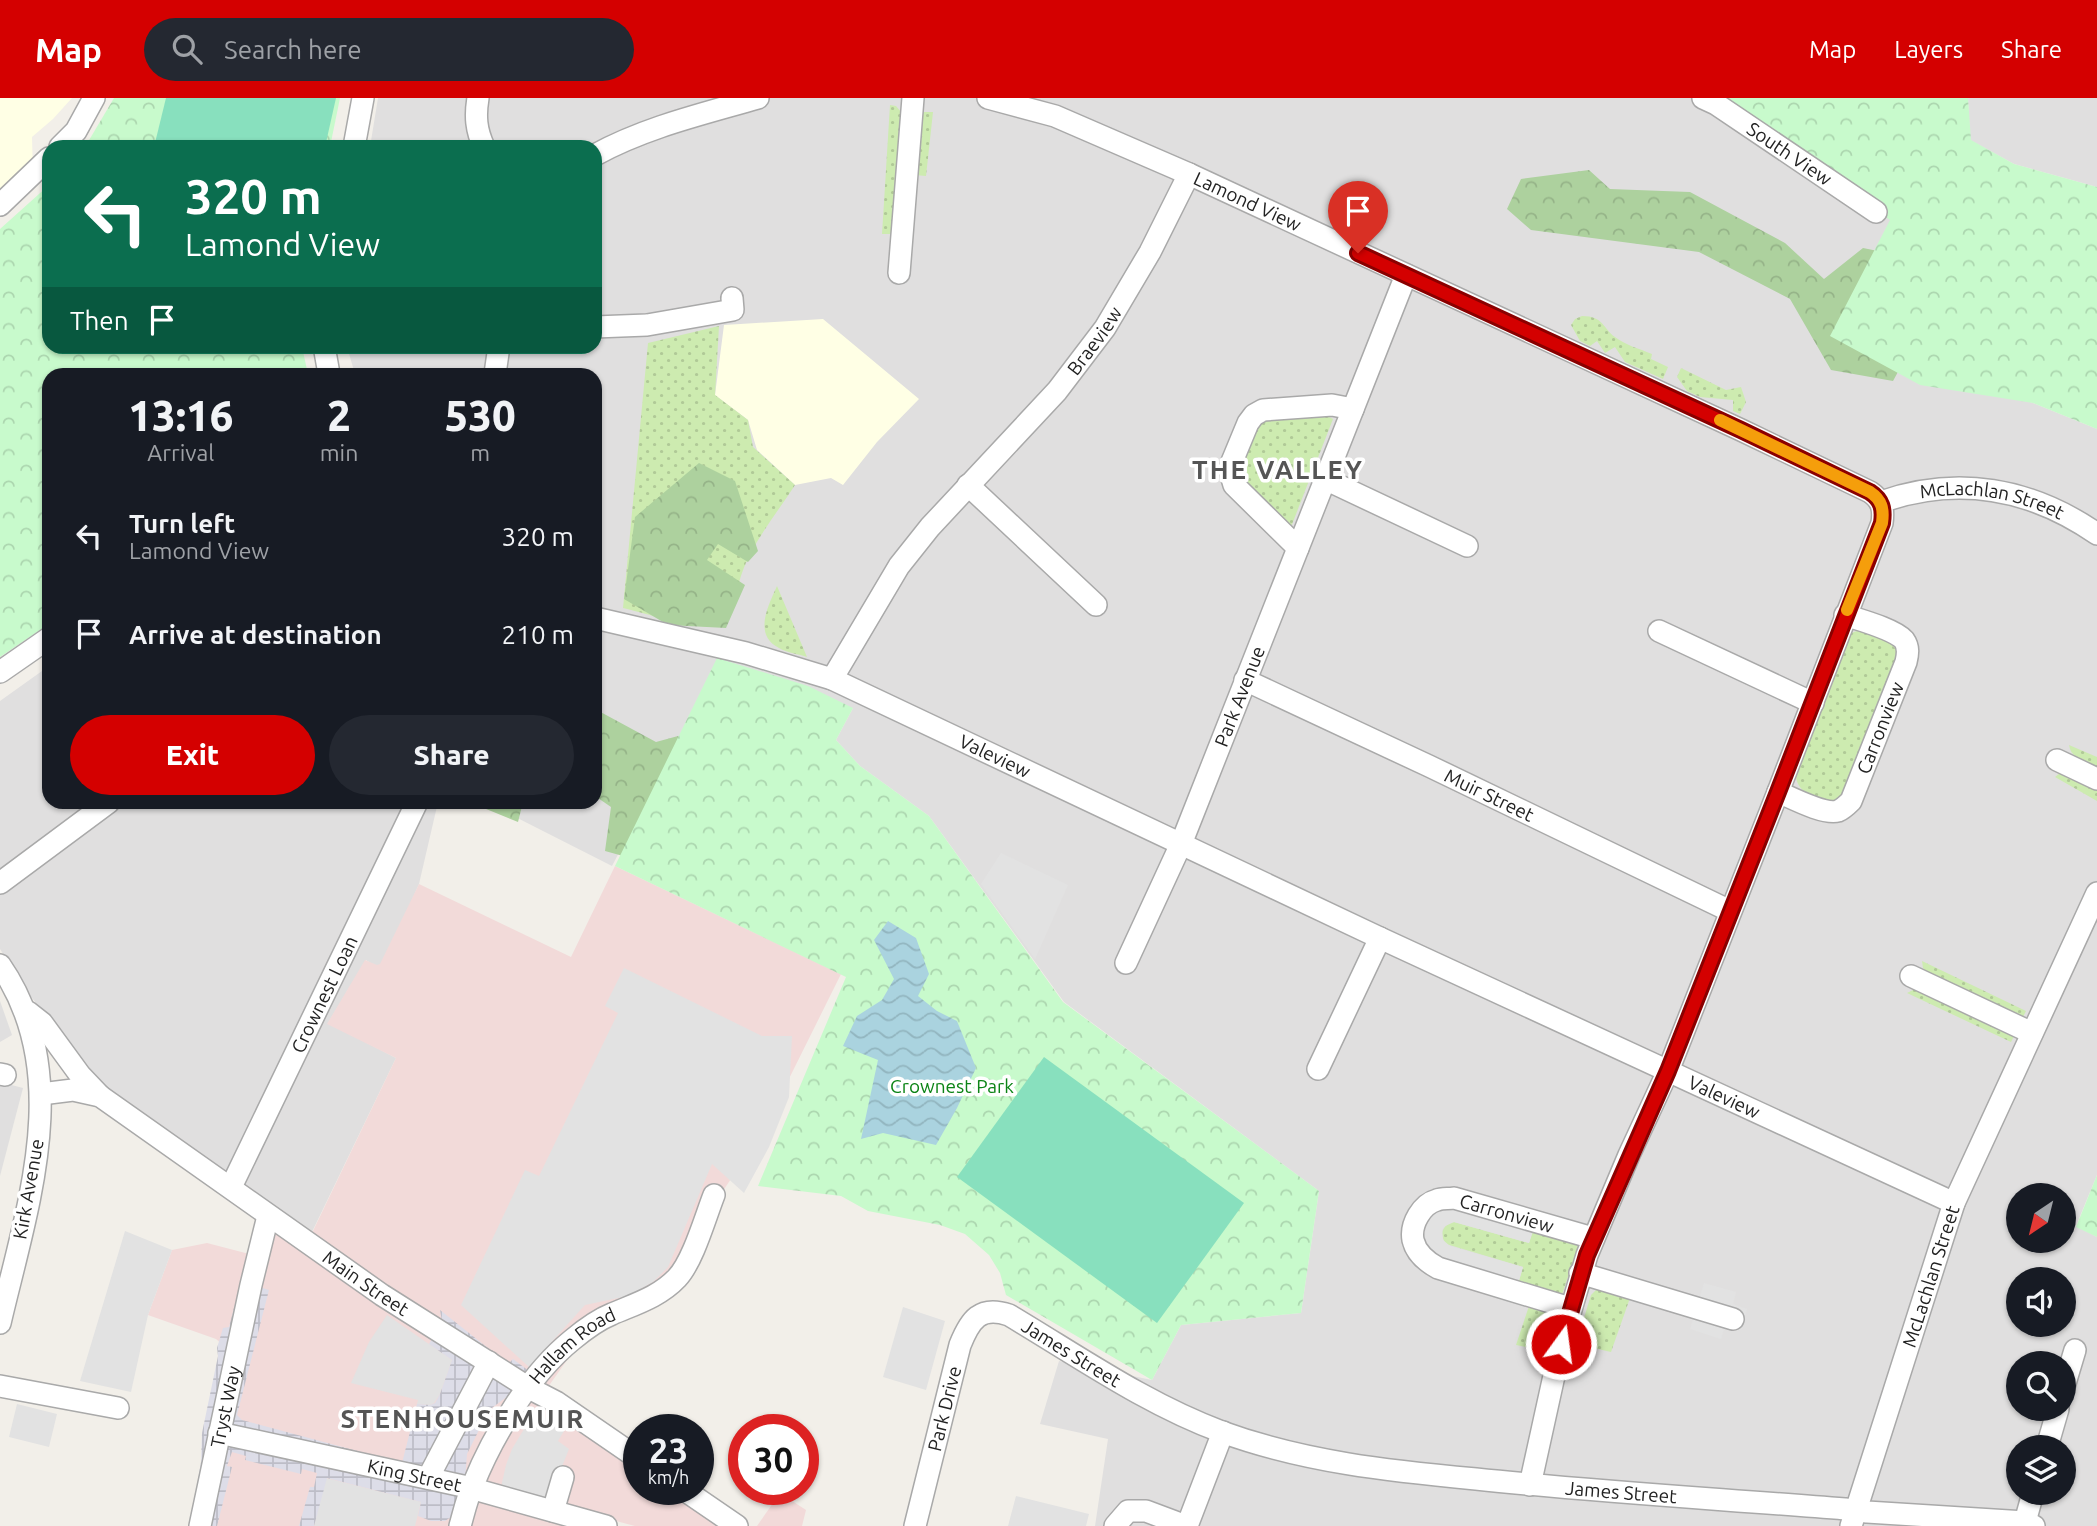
<!DOCTYPE html>
<html lang="en">
<head>
<meta charset="utf-8">
<style>
  :root { --surface:#171b24; --page:#242831; --text:#f1f3f6; --muted:#9ea1a6; --accent:#d40000 }
  body { margin:0; font-family:Ubuntu,sans-serif; background:var(--page); color:var(--text); height:100vh; display:flex; flex-direction:column; font-size:26px; white-space:nowrap }
  * { box-sizing:border-box; margin:0 }
  p { font-size:23px; color:var(--muted) }
  .icon { flex:none; width:38px; height:38px; fill:none; stroke:currentColor; stroke-width:2; stroke-linecap:round; stroke-linejoin:round }
  .map { position:relative; flex:1; overflow:hidden }
  .side { position:absolute; left:42px; top:270px; width:560px; height:441px; display:flex; flex-direction:column; background:var(--surface); border-radius:21px; box-shadow:0 2px 5px #0004 }
  .side>* { flex:none }
  .hud { position:absolute; left:42px; top:42px; width:560px; height:214px; border-radius:21px; box-shadow:0 2px 5px #0004; background:#0b6e4f; color:#fff; overflow:hidden }
  .needle { width:46px; rotate:215deg }
  .fabs { position:absolute; left:2006px; top:1085px; display:grid; gap:14px }
  .fabs a { display:grid; place-items:center; width:70px; height:70px; border-radius:50%; background:var(--surface); box-shadow:0 2px 5px #0004; font-size:35px }
  .speed { position:absolute; left:623px; top:1316px; display:flex; gap:14px; font-size:35px; font-weight:700; text-align:center }
  .speed>* { display:grid; place-content:center; width:91px; height:91px; border-radius:50%; background:var(--surface); box-shadow:0 2px 5px #0004; line-height:1 }
  .speed small { font-size:18px; font-weight:400 }
  .speed .limit { border:10px solid #d22; background:#fff; color:#111 }
  .pin { position:absolute; display:grid; place-items:center; width:60px; height:60px; color:#fff; margin:-72px -30px; border-radius:50% 50% 50% 0; rotate:-45deg; box-shadow:0 0 7px #0007 }
  .pin .icon { rotate:45deg }
  .me { position:absolute; width:77px; margin:-38px; rotate:14deg; stroke-linejoin:round; filter:drop-shadow(0 0 5px #0008) }
  .turn { display:flex; align-items:center; gap:24px; height:147px; padding:0 28px; font-size:32px }
  .turn .icon { width:91px; height:91px; stroke-width:2.5 }
  .turn b { display:block; font-size:49px; line-height:60px }
  .then { display:flex; align-items:center; height:66px; padding:0 28px; background:#0003; gap:14px; font-size:26px }
  .eta { display:flex; justify-content:space-evenly; align-items:center; height:119px; text-align:center }
  .eta b { font-size:42px; font-weight:800; line-height:49px }
  .primary-button { display:flex; gap:14px; margin-top:auto; padding:14px 28px }
  .primary-button a { flex:1; height:80px; border-radius:42px; background:var(--accent); color:#fff; font-size:28px; font-weight:800; line-height:80px; text-align:center }
  .primary-button a+a { background:var(--page); color:var(--text) }
  ul { padding:0; list-style:none }
  li { display:flex; align-items:center; gap:21px; height:98px; padding:0 28px }
  li div { flex:1 }
  li b { display:block; font-size:26px }
  li em { font-style:normal }
  header { display:flex; align-items:center; gap:42px; box-sizing:border-box; height:98px; padding:0 35px; background:var(--accent); color:#fff }
  header strong { font-size:33px }
  nav { display:flex; gap:38px; margin-inline-start:auto; font-size:24px }
  .search { width:490px; height:63px; background:var(--page); display:flex; align-items:center; gap:18px; box-sizing:border-box; padding:0 24px; border-radius:38px; color:var(--muted); font-size:26px }
  .map>svg:first-child { display:block }
</style>
</head>
<body>
<header>
<strong>Map</strong>
<div class="search"><svg class="icon" aria-label="search" viewBox="0 0 24 24"><circle cx="10" cy="10" r="6"/><path d="M15 15l6 6"/></svg>Search here</div>
<nav><a>Map</a><a>Layers</a><a>Share</a></nav>
</header>
<div class="map">
<svg width="2097" height="1428" viewBox="0 0 2097 1428">
  <defs>
    <pattern id="grass-dots" width="8" height="8" patternUnits="userSpaceOnUse" patternTransform="scale(1.75)"><rect width="8" height="8" fill="#cdebb0"/><path d="M2 2h.1M6 6h.1" fill="none" stroke="#b0c997" stroke-width="1.8" stroke-linecap="round"/></pattern>
    <pattern id="forest-crowns" width="20" height="18" patternUnits="userSpaceOnUse" patternTransform="scale(1.75)"><rect width="20" height="18" fill="#add19e"/><path d="M2 6a3 3 0 1 1 6 0M12 15a3 3 0 1 1 6 0" fill="none" stroke="#95b388"/></pattern>
    <pattern id="park-crowns" width="20" height="18" patternUnits="userSpaceOnUse" patternTransform="scale(1.75)"><rect width="20" height="18" fill="#c8facc"/><path d="M2 6a3 3 0 1 1 6 0M12 15a3 3 0 1 1 6 0" fill="none" stroke="#acd6af"/></pattern>
    <pattern id="plaza-grid" width="8" height="8" patternUnits="userSpaceOnUse" patternTransform="scale(1.75)"><rect width="8" height="8" fill="#dddde8"/><path d="M0 4h8M4 0v8" fill="none" stroke="#bdbdc7"/></pattern>
    <pattern id="water-waves" width="16" height="10" patternUnits="userSpaceOnUse" patternTransform="scale(1.75)"><rect width="16" height="10" fill="#aad3df"/><path d="M0 5q4-4 8 0t8 0" fill="none" stroke="#92b5bf"/></pattern>
  </defs>
  <rect width="100%" height="100%" fill="#f2efe9"/>
  <g fill="#e0dfdf" fill-rule="evenodd">
    <path d="M378,0H1721L1891,122L1830,238L2033,305L2097,331V1077L2076,1128L2097,1139V1428H1095L1108,1341L1040,1326L1059,1263L1152,1282L1181,1227L1301,1215L1319,1093L1064,904L929,718L860,668L836,642L853,610L667,663L612,768L486,704H595V276H355L347,249L595,248V49H370ZM2018,1097H2063V1143H2018ZM2018,1181H2063V1227H2018ZM2018,1265H2063V1311H2018ZM2018,1349H2063V1395H2018Z"/>
    <polygon points="1968,0 2097,0 2097,89 2014,66 1970,42"/>
    <polygon points="49,568 49,704 438,704 419,786 381,872 366,862 328,925 396,960 311,1136 106,993 28,895 0,851 0,603"/>
    <polygon points="0,903 12,937 0,944"/>
    <polygon points="0,984 23,990 0,1078"/>
  </g>
  <g fill="#f2dad9">
    <polygon points="615,768 841,876 763,1033 666,1178 582,1241 543,1296 639,1362 639,1391 681,1391 735,1428 635,1428 616,1423 614,1428 208,1428 241,1263 216,1241 148,1217 172,1152 207,1145 257,1158 268,1117 312,1135 396,960 327,926 365,862 377,867 380,866 419,786 571,859"/>
    <polygon points="780,1395 806,1412 802,1428 757,1428"/>
  </g>
  <g fill="#ffffe5">
    <polygon points="0,0 72,0 53,21 32,39 33,75 0,107"/>
    <polygon points="823,221 919,301 877,344 843,387 831,380 795,387 757,352 748,322 715,297 724,227"/>
  </g>
  <g fill="url(#grass-dots)">
    <polygon points="890,7 896,8 902,15 894,130 891,136 882,136"/>
    <polygon points="924,14 933,14 926,78 915,77 920,18"/>
    <path d="M1582,218C1604,218 1603,231 1615,239C1625,247 1640,251 1652,256L1651,261L1668,269L1663,281L1625,264L1615,249L1605,255L1597,243L1590,248L1580,243L1571,227L1575,221Z"/>
    <path d="M719,228L715,297L748,322L753,349L795,387C777,415 753,444 742,475C736,491 735,518 717,527C703,534 641,514 623,510L648,245Z"/>
    <polygon points="1681,270 1726,292 1741,289 1746,304 1740,316 1733,313 1733,302 1700,299 1687,293 1677,279"/>
    <polygon points="1325,317 1333,321 1291,429 1285,428 1239,382 1238,365 1261,322"/>
    <path d="M777,488L807,559C799,556 787,555 779,550C753,537 768,508 777,488Z"/>
    <path d="M1860,532L1889,544L1899,554L1844,698L1831,705C1815,699 1800,697 1796,680L1848,540L1851,535Z"/>
    <path d="M2069,647L2097,659V670C2086,664 2071,661 2069,647Z"/>
    <polygon points="2060,675 2097,688 2097,703 2055,679"/>
    <polygon points="1922,863 2026,913 2023,919 2016,919 1927,875 1923,870"/>
    <polygon points="1913,892 1920,892 2014,938 2011,944 1907,895"/>
    <path d="M1454,1124L1529,1145L1534,1130L1579,1145L1561,1200L1518,1186L1523,1169L1446,1146C1439,1136 1442,1127 1454,1124Z"/>
    <polygon points="1601,1191 1630,1200 1611,1254 1576,1246 1591,1197 1596,1192"/>
    <polygon points="1529,1208 1556,1216 1546,1253 1516,1247"/>
  </g>
  <g fill="url(#forest-crowns)">
    <polygon points="1589,72 1610,91 1690,94 1785,145 1824,181 1863,150 1893,156 1917,239 1893,283 1831,272 1790,201 1699,154 1531,132 1507,111 1521,81"/>
    <polygon points="699,365 735,383 758,453 748,464 718,446 707,462 745,487 726,530 668,527 624,501 635,419"/>
    <polygon points="595,611 656,644 678,638 689,667 641,763 605,753 611,709 595,698"/>
    <polygon points="469,704 523,704 518,724"/>
  </g>
  <g fill="url(#park-crowns)">
    <polygon points="114,0 340,0 330,49 85,49"/>
    <polygon points="1721,0 1968,0 1971,42 2014,66 2097,89 2097,331 2033,305 1920,287 1830,238 1890,122"/>
    <polygon points="49,87 49,248 302,249 308,276 49,276 49,526 0,559 0,131"/>
    <polygon points="717,560 808,588 853,610 836,642 860,668 929,718 1063,904 1319,1093 1301,1215 1181,1227 1152,1282 1006,1197 1000,1175 989,1157 965,1136 940,1127 868,1113 841,1098 758,1088 846,879 615,768"/>
    <polygon points="2097,1077 2097,1139 2076,1129"/>
  </g>
  <g fill="#88e0be">
    <polygon points="166,0 336,0 325,49 154,49"/>
    <polygon points="1044,959 1244,1105 1157,1225 957,1079"/>
  </g>
  <g fill="#e2e2e2">
    <polygon points="1001,755 1068,787 1035,861 981,786"/>
    <polygon points="624,870 762,938 792,938 789,999 769,1049 744,1095 712,1066 668,1169 653,1184 628,1198 585,1207 529,1269 461,1207 525,1072 539,1078 618,915 605,908"/>
    <polygon points="1454,1107 1534,1130 1529,1145 1454,1124 1445,1128 1442,1132 1443,1142 1450,1148 1523,1169 1518,1186 1443,1163 1428,1149 1425,1138 1426,1127 1432,1117 1442,1110"/>
    <polygon points="125,1133 172,1152 148,1217 131,1294 80,1283"/>
    <polygon points="1704,1185 1736,1194 1733,1206 1747,1211 1741,1232 1725,1228 1721,1241 1690,1231"/>
    <polygon points="903,1209 945,1223 926,1292 883,1279"/>
    <polygon points="387,1217 452,1262 440,1296 434,1305 430,1307 417,1306 418,1302 351,1285 369,1244"/>
    <polygon points="17,1306 57,1316 49,1349 9,1339"/>
    <polygon points="537,1314 564,1333 558,1343 569,1351 549,1401 501,1389 506,1367 512,1351 524,1331"/>
    <polygon points="326,1380 421,1404 415,1428 314,1428"/>
    <polygon points="1016,1398 1089,1416 1086,1428 1008,1428"/>
  </g>
  <polygon fill="url(#plaza-grid)" points="241,1183 269,1192 237,1317 242,1322 402,1365 417,1306 430,1307 435,1305 440,1296 452,1262 429,1246 442,1223 440,1212 508,1266 513,1261 529,1273 508,1298 489,1312 467,1356 465,1382 456,1411 453,1413 451,1419 445,1423 431,1423 418,1418 421,1404 327,1380 314,1428 299,1428 310,1389 314,1389 317,1375 302,1371 301,1376 245,1362 246,1358 232,1354 227,1368 232,1369 217,1428 190,1428 201,1364 202,1335 218,1258 217,1250 223,1230 229,1229"/>
  <polygon fill="url(#water-waves)" points="888,823 916,840 929,876 918,898 937,913 957,923 976,970 957,1010 936,1047 883,1035 861,1041 878,962 843,948 857,918 882,902 894,881 874,842"/>
  <g fill="none" stroke-linecap="round" stroke-linejoin="round">
    <defs>
      <g id="minor">
        <path d="M478,0C475,18 476,32 484,49"/>
        <path id="s1" d="M988,0L1055,18L1189,76L1741,332L1870,394C1882,402 1884,411 1882,425L1778,694L1668,973L1629,1057L1587,1157L1561,1246L1530,1387"/>
        <path id="s2" d="M1703,0L1716,6L1876,114"/>
        <polyline points="60,49 76,33 94,0"/>
        <polyline points="354,49 363,0"/>
        <path d="M595,57C646,29 703,16 758,0"/>
        <polyline points="0,107 49,60"/>
        <polyline points="899,175 913,0"/>
        <polyline points="595,229 647,227 733,212 732,200"/>
        <polyline points="324,248 329,276"/>
        <polyline points="495,276 499,248"/>
        <polyline points="1325,381 1467,448"/>
        <polyline points="968,387 1096,507"/>
        <path id="s3" d="M1881,404C1957,377 2031,390 2097,436"/>
        <polyline points="1298,450 1234,387 1231,377 1231,366 1248,325 1254,317 1263,312 1332,307 1353,311"/>
        <path id="s4" d="M595,520L746,555L832,581L1380,840L1954,1105"/>
        <polyline points="1659,533 1813,605"/>
        <polyline points="0,574 49,540"/>
        <path id="s5" d="M832,581L899,468L930,429L1057,293L1105,230L1150,154L1189,76"/>
        <path id="s6" d="M1245,582L1429,668L1730,813"/>
        <polyline points="2057,662 2097,681"/>
        <path id="s7" d="M1778,694C1792,700 1824,717 1838,713C1843,711 1847,707 1851,703L1906,564C1908,556 1909,549 1904,542C1894,531 1860,522 1845,517"/>
        <polyline points="0,785 109,704"/>
        <path id="s8" d="M1126,865L1181,746L1406,177"/>
        <path d="M0,867C75,975 27,1109 0,1225"/>
        <polyline points="1911,878 2032,935"/>
        <polyline points="28,914 42,925 80,977 100,998"/>
        <polyline points="1318,971 1380,840"/>
        <polyline points="0,976 5,977"/>
        <path id="s9" d="M41,996L73,992L100,998L382,1197L529,1290L556,1304L639,1361"/>
        <path id="s10" d="M231,1089L417,704"/>
        <polyline points="1580,1175 1733,1221"/>
        <path id="s11" d="M1570,1210L1438,1170C1427,1164 1416,1155 1413,1142C1410,1126 1422,1106 1437,1102C1442,1100 1449,1101 1454,1100L1593,1140"/>
        <polyline points="0,1288 118,1310"/>
        <polyline points="2063,1292 2075,1252"/>
        <path id="s12" d="M219,1335L463,1388L606,1428"/>
        <polyline points="2047,1349 2058,1311"/>
        <polyline points="428,1380 489,1264"/>
        <polyline points="683,1391 737,1428"/>
        <polyline points="2033,1395 2025,1424 2034,1428"/>
        <polyline points="553,1413 563,1379"/>
        <path id="s13" d="M200,1428L251,1187L268,1118"/>
        <path id="s14" d="M460,1428C464,1414 467,1400 473,1387C493,1337 530,1276 572,1242C584,1232 597,1222 612,1216C635,1206 659,1199 677,1180C693,1163 705,1120 714,1097"/>
        <path id="s15" d="M915,1428L960,1247C970,1222 980,1207 1009,1217C1078,1258 1146,1306 1222,1334C1304,1364 1390,1373 1476,1381C1599,1394 1722,1401 1845,1411L1867,1414L2025,1424"/>
        <polyline points="1115,1428 1128,1413 1146,1413 1186,1428"/>
        <polyline points="1187,1428 1223,1334"/>
        <path id="s16" d="M1851,1428L1954,1105L2097,795"/>
      </g>
    </defs>
    <use href="#minor" stroke="#a9a9a9" stroke-width="24"/>
    <use href="#minor" stroke="#fff" stroke-width="21"/>
  </g>
  <g fill="none" stroke-linecap="round" stroke-linejoin="round">
    <defs>
      <path id="route" d="M1358,155L1741,332L1870,394C1882,402 1884,411 1882,425L1778,694L1668,973L1587,1157L1561,1246"/>
    </defs>
    <use href="#route" stroke="#8a0000" stroke-width="18"/>
    <use href="#route" stroke="#d40000" stroke-width="12"/>
    <path stroke="#f59e0b" stroke-width="12" d="M1720,322L1870,394C1882,402 1884,411 1882,425L1847,512"/>
  </g>
  <g text-anchor="middle" dominant-baseline="central" stroke-width="7" stroke-linejoin="round" paint-order="stroke">
    <g font-size="19" fill="#222" stroke="#fff">
      <text stroke="none"><textPath href="#s2" startOffset="103">South View</textPath></text>
      <text stroke="none"><textPath href="#s1" startOffset="280">Lamond View</textPath></text>
      <text stroke="none"><textPath href="#s5" startOffset="430">Braeview</textPath></text>
      <text stroke="none"><textPath href="#s3" startOffset="114">McLachlan Street</textPath></text>
      <text stroke="none"><textPath href="#s8" startOffset="290">Park Avenue</textPath></text>
      <text stroke="none"><textPath href="#s7" startOffset="159">Carronview</textPath></text>
      <text stroke="none"><textPath href="#s4" startOffset="425">Valeview</textPath></text>
      <text stroke="none"><textPath href="#s6" startOffset="270">Muir Street</textPath></text>
      <text stroke="none"><textPath href="#s10" startOffset="214">Crownest Loan</textPath></text>
      <text stroke="none"><textPath href="#s4" startOffset="1230">Valeview</textPath></text>
      <text transform="translate(28 1091) rotate(-80)">Kirk Avenue</text>
      <text stroke="none"><textPath href="#s11" startOffset="299">Carronview</textPath></text>
      <text stroke="none"><textPath href="#s16" startOffset="262">McLachlan Street</textPath></text>
      <text stroke="none"><textPath href="#s9" startOffset="385">Main Street</textPath></text>
      <text stroke="none"><textPath href="#s14" startOffset="217">Hallam Road</textPath></text>
      <text stroke="none"><textPath href="#s15" startOffset="326">James Street</textPath></text>
      <text stroke="none"><textPath href="#s13" startOffset="122">Tryst Way</textPath></text>
      <text stroke="none"><textPath href="#s15" startOffset="121">Park Drive</textPath></text>
      <text stroke="none"><textPath href="#s12" startOffset="200">King Street</textPath></text>
      <text stroke="none"><textPath href="#s15" startOffset="901">James Street</textPath></text>
    </g>
    <g font-size="19" fill="#0c8416" stroke="#fff">
      <text x="952" y="988">Crownest Park</text>
    </g>
    <g font-size="26" font-weight="bold" letter-spacing="2" fill="#555" stroke="#fff">
      <text x="1278" y="371">THE VALLEY</text>
      <text x="463" y="1320">STENHOUSEMUIR</text>
    </g>
  </g>
</svg>
<div class="fabs">
<a><svg class="needle" viewBox="-14 -14 28 28"><path d="M0-13l5 13h-10z" fill="#e53935"/><path d="M0 13l5-13h-10z" fill="#9ea1a6"/></svg></a>
<a><svg class="icon" aria-label="sound" viewBox="0 0 24 24"><path d="M4 9h4l5-4v14l-5-4H4zM17 9q2 3 0 6"/></svg></a>
<a><svg class="icon" aria-label="search" viewBox="0 0 24 24"><circle cx="10" cy="10" r="6"/><path d="M15 15l6 6"/></svg></a>
<a><svg class="icon" aria-label="layers" viewBox="0 0 24 24"><path d="M12 4l9 5-9 5-9-5zM3 14l9 5 9-5"/></svg></a>
</div>
<div class="speed"><div>23<small>km/h</small></div><div class="limit">30</div></div>
<div class="pin" style="left:1358px;top:155px;background:#d93025"><svg class="icon" aria-label="arrive" viewBox="0 0 24 24"><path d="M6 21V4h12l-3 4 3 4H6"/></svg></div>
<svg class="me" style="left:1561px;top:1246px" viewBox="-20 -20 40 40"><circle r="17" fill="#d40000" stroke="#fff" stroke-width="3"/><path d="M0-11L8 9 0 5-8 9z" fill="#fff"/></svg>
<div class="hud">
<div class="turn"><svg class="icon" aria-label="left" viewBox="0 0 24 24"><path d="M17 20v-9H6M10 6l-5 5 5 5"/></svg><div><b>320 m</b>Lamond View</div></div>
<div class="then">Then<svg class="icon" aria-label="arrive" viewBox="0 0 24 24"><path d="M6 21V4h12l-3 4 3 4H6"/></svg></div>
</div>
<section class="side">
<div class="eta">
<div><b>13:16</b><p>Arrival</p></div>
<div><b>2</b><p>min</p></div>
<div><b>530</b><p>m</p></div>
</div>
<ul>
<li><svg class="icon" aria-label="left" viewBox="0 0 24 24"><path d="M17 20v-9H6M10 6l-5 5 5 5"/></svg><div><b>Turn left</b><p>Lamond View</p></div><em>320 m</em></li>
<li><svg class="icon" aria-label="arrive" viewBox="0 0 24 24"><path d="M6 21V4h12l-3 4 3 4H6"/></svg><div><b>Arrive at destination</b></div><em>210 m</em></li>
</ul>
<div class="primary-button"><a>Exit</a><a>Share</a></div>
</section>
</div>
</body>
</html>
